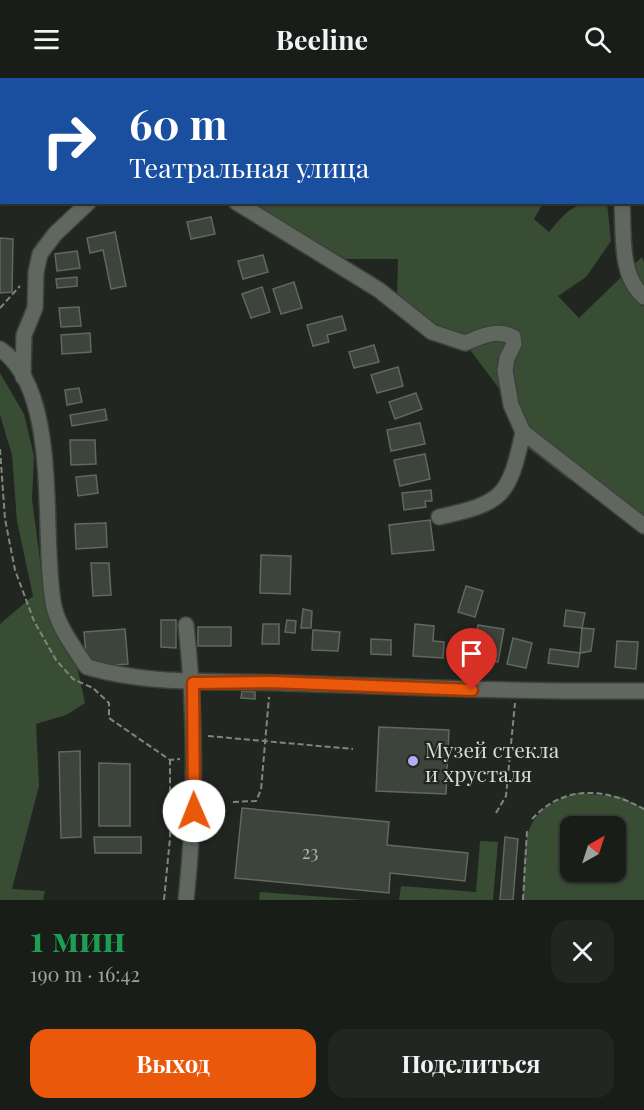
<!DOCTYPE html>
<html lang="ru">
<head>
<meta charset="utf-8">
<style>
  :root { --surface:#191d18; --page:#222621; --text:#f1f3f6; --muted:#9fa2a2; --line:#373b37; --accent:#ea580c }
  body { margin:0; font-family:"Playfair Display",serif; background:var(--page); color:var(--text); height:100vh; display:flex; flex-direction:column; font-size:22px; white-space:nowrap }
  * { box-sizing:border-box; margin:0 }
  p { font-size:20px; color:var(--muted) }
  .icon { flex:none; width:33px; height:33px; fill:none; stroke:currentColor; stroke-width:2; stroke-linecap:round; stroke-linejoin:round }
  .map { position:relative; height:822px; overflow:hidden }
  .details { display:flex; flex-direction:column; background:var(--surface); flex:1 }
  .details>* { flex:none }
  .banner { position:absolute; left:0px; top:0px; width:645px; height:126px; box-shadow:0 2px 4px #0004,0 0 0 2px var(--line); background:#1a4fa0; color:#fff; overflow:hidden }
  .needle { width:39px; rotate:39deg }
  .buttons { position:absolute; left:560px; top:738px; display:grid; gap:12px }
  .buttons a { display:grid; place-items:center; width:66px; height:66px; border-radius:12px; background:var(--surface); box-shadow:0 2px 4px #0004,0 0 0 2px var(--line); font-size:30px }
  .pin { position:absolute; display:grid; place-items:center; width:51px; height:51px; color:#fff; margin:-62px -26px; border-radius:50% 50% 50% 0; rotate:-45deg; box-shadow:0 0 6px #0007 }
  .pin .icon { rotate:45deg }
  .me { position:absolute; width:66px; margin:-33px; rotate:359deg; stroke-linejoin:round; filter:drop-shadow(0 0 4px #0008) }
  .turn { display:flex; align-items:center; gap:21px; height:126px; padding:0 30px; font-size:27px }
  .turn .icon { width:78px; height:78px; stroke-width:2.5 }
  .turn b { display:block; font-size:42px; line-height:51px }
  .round { display:grid; place-items:center; flex:none; width:63px; height:63px; border-radius:18px; background:var(--page) }
  .headline { display:flex; align-items:center; justify-content:space-between; height:102px; padding:0 30px }
  h1 { font-size:36px; font-weight:700; line-height:45px; color:#1e9e55 }
  .action { display:flex; gap:12px; margin-top:auto; padding:12px 30px }
  .action a { flex:1; height:69px; border-radius:18px; background:var(--accent); color:#fff; font-size:24px; font-weight:700; line-height:69px; text-align:center }
  .action a+a { background:var(--page); color:var(--text) }
  header { display:flex; justify-content:space-between; align-items:center; height:78px; padding:0 30px; background:var(--surface); font-size:27px; font-weight:700 }
  .map>svg:first-child { display:block }
</style>
</head>
<body>
<header><svg class="icon" aria-label="menu" viewBox="0 0 24 24"><path d="M4 6h16M4 12h16M4 18h16"/></svg>Beeline<svg class="icon" aria-label="search" viewBox="0 0 24 24"><circle cx="10" cy="10" r="6"/><path d="M15 15l6 6"/></svg></header>
<div class="map">
<svg width="644" height="822" viewBox="0 0 644 822">
  <rect width="100%" height="100%" fill="#212720"/>
  <g fill="#394d35" fill-rule="evenodd">
    <polygon points="243,0 540,0 541,1 243,2"/>
    <path d="M236,125H543L534,141L549,154C571,128 574,125 607,125L611,163L586,199L558,218L579,240L642,179L644,184V442L634,433L568,401L523,366L522,341L465,265L397,221L398,181H327Z"/>
    <polygon points="0,295 24,336 34,378 32,421 46,529 77,588 85,625 66,637 36,646 39,708 12,811 45,813 43,822 0,822 0,546 33,518 17,443 12,377 0,337"/>
    <path d="M577,715L622,719L644,731V822H523C526,769 516,732 577,715ZM570,748H615V794H570Z"/>
    <polygon points="480,763 498,764 493,822 399,822 401,808 476,814"/>
    <polygon points="260,814 364,822 259,822"/>
  </g>
  <g fill="#3d443c" stroke="#616860" stroke-width="1.5">
    <polygon points="211,139 215,156 191,161 187,144"/>
    <polygon points="115,154 126,208 111,211 103,172 90,175 87,160"/>
    <polygon points="0,160 13,161 12,214 0,215"/>
    <polygon points="77,173 80,190 57,193 55,176"/>
    <polygon points="263,177 268,194 243,201 238,183"/>
    <polygon points="77,199 77,208 57,210 56,201"/>
    <polygon points="294,204 302,230 281,236 273,211"/>
    <polygon points="262,209 270,234 251,240 242,216"/>
    <polygon points="79,229 81,248 61,249 59,230"/>
    <polygon points="342,238 346,252 327,257 329,264 313,268 307,247"/>
    <polygon points="90,255 91,274 62,276 61,257"/>
    <polygon points="374,267 379,284 354,290 349,274"/>
    <polygon points="398,289 403,308 377,315 371,297"/>
    <polygon points="79,310 82,324 67,327 65,312"/>
    <polygon points="416,315 422,331 395,341 389,324"/>
    <polygon points="105,331 107,342 72,348 70,337"/>
    <polygon points="420,345 425,366 391,373 387,352"/>
    <polygon points="70,362 95,362 96,386 71,387"/>
    <polygon points="425,376 430,401 400,408 394,382"/>
    <polygon points="96,397 98,415 78,418 76,399"/>
    <polygon points="431,412 432,423 425,423 426,429 404,432 402,415"/>
    <polygon points="430,442 434,472 392,476 389,447"/>
    <polygon points="106,445 107,469 76,471 75,446"/>
    <polygon points="261,477 291,478 290,516 260,515"/>
    <polygon points="91,485 109,485 111,517 93,518"/>
    <polygon points="466,508 483,513 475,539 458,534"/>
    <polygon points="303,531 312,533 311,550 301,550"/>
    <polygon points="566,532 585,535 582,550 564,548"/>
    <polygon points="161,542 176,542 176,570 161,569"/>
    <polygon points="287,542 296,543 295,555 285,554"/>
    <polygon points="263,546 279,546 279,566 262,566"/>
    <polygon points="415,546 434,548 433,563 444,564 443,580 413,578"/>
    <polygon points="478,547 504,551 498,584 472,579"/>
    <rect x="198" y="549" width="33" height="19"/>
    <polygon points="582,550 594,551 591,573 580,575"/>
    <polygon points="125,551 128,586 87,589 84,554"/>
    <polygon points="313,552 340,554 338,573 312,572"/>
    <polygon points="513,560 532,565 526,590 507,586"/>
    <polygon points="371,561 391,562 391,577 371,576"/>
    <polygon points="617,563 638,564 636,591 615,589"/>
    <polygon points="550,571 580,575 578,589 548,585"/>
    <polygon points="242,613 255,614 255,621 241,620"/>
    <polygon points="379,649 449,652 446,716 376,713"/>
    <polygon points="80,673 81,759 61,760 59,674"/>
    <polygon points="99,685 130,686 130,748 99,748"/>
    <polygon points="242,730 389,744 387,767 468,775 465,803 390,795 389,815 235,800"/>
    <polygon points="94,759 141,759 141,775 95,775"/>
    <polygon points="505,759 518,761 513,822 500,822"/>
  </g>
  <g fill="none" stroke-linecap="round" stroke-linejoin="round">
    <defs>
      <g id="minor">
        <polyline points="573,0 573,2"/>
        <polyline points="155,2 155,0"/>
        <path d="M236,124L379,212L432,254L465,265C481,259 496,250 513,259L514,266L507,280L505,293L511,327L523,354L644,448"/>
        <path d="M622,124C624,155 619,198 644,219"/>
        <path d="M0,271C63,314 40,460 54,529C59,550 75,571 87,589C153,608 217,602 285,605C405,609 524,614 644,613"/>
        <polyline points="23,299 24,257 35,230 36,194 40,176 55,156 89,124"/>
        <path d="M439,439C503,425 509,419 523,354"/>
        <path d="M186,822C196,730 196,639 186,547"/>
      </g>
    </defs>
    <use href="#minor" stroke="#3c413b" stroke-width="18"/>
    <g stroke="#80857f" stroke-width="2" stroke-dasharray="6 3" stroke-linecap="butt">
      <polyline points="243,0 243,2"/>
      <polyline points="228,2 230,0"/>
      <polyline points="276,2 278,0"/>
      <polyline points="397,2 401,0"/>
      <polyline points="0,230 20,208"/>
      <polyline points="0,371 5,441 15,492 34,543 56,582 73,601 93,610 109,625 109,640 170,682 180,681"/>
      <polyline points="208,658 353,671"/>
      <polyline points="233,724 256,723 261,712 269,619"/>
      <polyline points="496,735 506,718 515,625"/>
      <path d="M532,741C564,706 606,710 644,731"/>
      <polyline points="164,822 170,760 170,682"/>
      <polyline points="523,822 527,753"/>
    </g>
    <use href="#minor" stroke="#60675f" stroke-width="15"/>
  </g>
  <g fill="none" stroke-linecap="round" stroke-linejoin="round">
    <defs>
      <polyline id="route" points="194,733 193,605 271,604 472,612"/>
    </defs>
    <use href="#route" stroke="#983908" stroke-width="15"/>
    <use href="#route" stroke="#ea580c" stroke-width="10"/>
  </g>
  <circle fill="#b7abf8" stroke="#212720" stroke-width="2" cx="413" cy="683" r="6"/>
  <g text-anchor="middle" dominant-baseline="central" stroke-width="4.5" stroke-linejoin="round" paint-order="stroke">
    <g font-size="18" fill="#b2b7b1">
      <text x="310" y="774">23</text>
    </g>
    <g font-size="21" fill="#d9ddd8" stroke="#212720" text-anchor="start">
      <text x="425" y="671">Музей стекла<tspan x="425" dy="24">и хрусталя</tspan></text>
    </g>
  </g>
</svg>
<div class="buttons">
<a><svg class="needle" viewBox="-14 -14 28 28"><path d="M0-13l5 13h-10z" fill="#e53935"/><path d="M0 13l5-13h-10z" fill="#9fa2a2"/></svg></a>
</div>
<div class="pin" style="left:472px;top:612px;background:#d93025"><svg class="icon" aria-label="arrive" viewBox="0 0 24 24"><path d="M6 21V4h12l-3 4 3 4H6"/></svg></div>
<svg class="me" style="left:194px;top:733px" viewBox="-20 -20 40 40"><circle r="19" fill="#fff"/><path d="M0-13L10 11 0 6-10 11z" fill="#ea580c"/></svg>
<div class="banner">
<div class="turn"><svg class="icon" aria-label="right" viewBox="0 0 24 24"><path d="M7 20v-9h11M14 6l5 5-5 5"/></svg><div><b>60 m</b>Театральная улица</div></div>
</div>
</div>
<section class="details">
<div class="headline"><div><h1>1 мин</h1><p>190 m · 16:42</p></div><a class="round"><svg class="icon" aria-label="close" viewBox="0 0 24 24"><path d="M6 6l12 12M18 6L6 18"/></svg></a></div>
<div class="action"><a>Выход</a><a>Поделиться</a></div>
</section>
</body>
</html>
